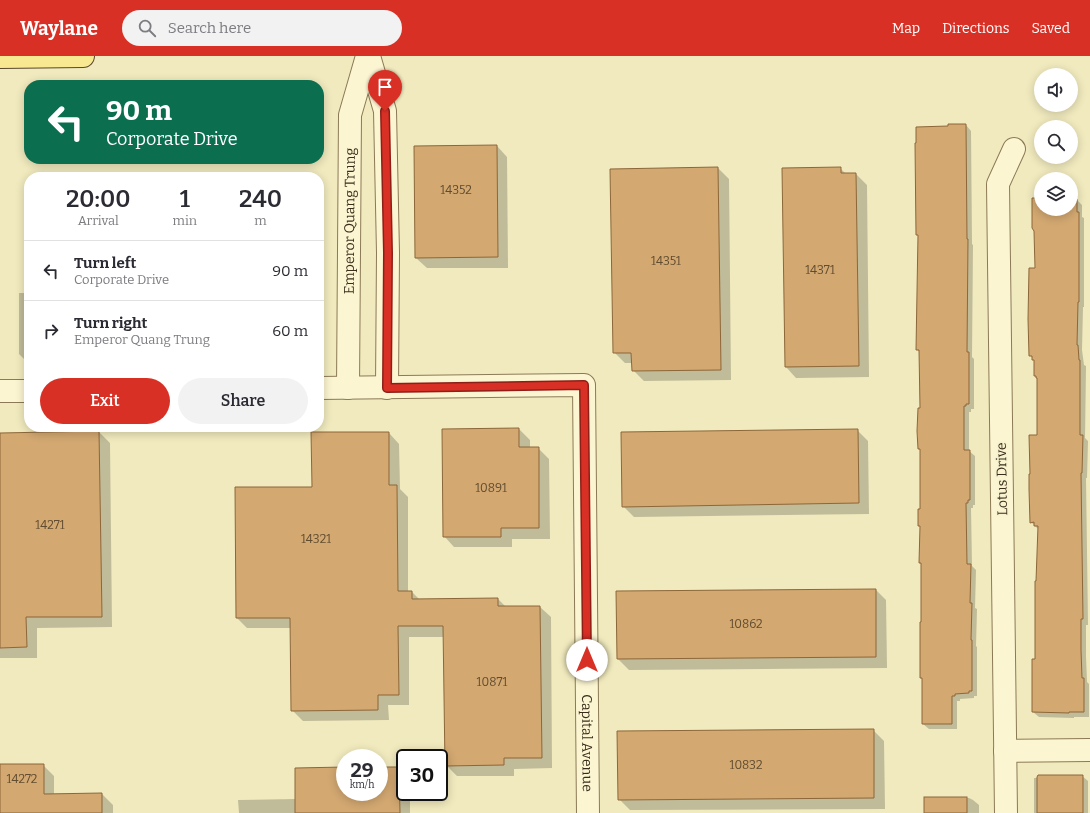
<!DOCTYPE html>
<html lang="en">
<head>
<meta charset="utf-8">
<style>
  :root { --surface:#fff; --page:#f2f2f3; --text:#2b2b33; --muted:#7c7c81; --line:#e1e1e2; --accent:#d93025 }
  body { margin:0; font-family:Bitter,serif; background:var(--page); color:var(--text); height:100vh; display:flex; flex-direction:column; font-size:15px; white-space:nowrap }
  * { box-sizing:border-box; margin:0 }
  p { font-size:13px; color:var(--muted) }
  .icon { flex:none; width:22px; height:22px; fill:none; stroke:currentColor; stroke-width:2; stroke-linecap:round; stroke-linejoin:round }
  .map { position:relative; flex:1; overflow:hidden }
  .drawer { position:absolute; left:24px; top:116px; width:300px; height:260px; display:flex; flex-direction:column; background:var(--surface); border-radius:16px; box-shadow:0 2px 10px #0003 }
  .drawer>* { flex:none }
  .banner { position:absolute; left:24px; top:24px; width:300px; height:84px; border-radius:16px; box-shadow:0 2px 10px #0003; background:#0b6e4f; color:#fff; overflow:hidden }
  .controls { position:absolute; left:1034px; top:12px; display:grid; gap:8px }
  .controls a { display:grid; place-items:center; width:44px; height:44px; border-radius:50%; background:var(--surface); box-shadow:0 2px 10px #0003; font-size:20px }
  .speed { position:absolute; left:336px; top:693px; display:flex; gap:8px; font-size:20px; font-weight:700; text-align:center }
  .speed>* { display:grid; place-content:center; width:52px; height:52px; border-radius:50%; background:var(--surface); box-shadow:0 2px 10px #0003; line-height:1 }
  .speed small { font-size:10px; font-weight:400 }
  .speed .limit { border:2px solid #111; border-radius:6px; background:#fff; color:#111 }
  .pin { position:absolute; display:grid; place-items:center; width:34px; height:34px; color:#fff; margin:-41px -17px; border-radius:50% 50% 50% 0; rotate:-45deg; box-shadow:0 0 4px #0007 }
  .pin .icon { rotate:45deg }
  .me { position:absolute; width:44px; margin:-22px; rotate:0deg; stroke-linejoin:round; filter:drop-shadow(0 0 3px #0008) }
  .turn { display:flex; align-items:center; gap:14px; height:84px; padding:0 16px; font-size:18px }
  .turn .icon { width:52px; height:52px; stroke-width:2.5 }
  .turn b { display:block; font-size:28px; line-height:34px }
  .eta { display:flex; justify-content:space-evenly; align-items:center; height:68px; text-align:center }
  .eta b { font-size:24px; font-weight:600; line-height:28px }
  .primary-button { display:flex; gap:8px; margin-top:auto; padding:8px 16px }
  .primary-button a { flex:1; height:46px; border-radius:24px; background:var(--accent); color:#fff; font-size:16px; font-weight:600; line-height:46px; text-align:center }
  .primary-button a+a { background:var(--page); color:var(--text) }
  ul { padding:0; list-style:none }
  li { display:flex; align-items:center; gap:12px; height:60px; padding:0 16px; border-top:1px solid var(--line) }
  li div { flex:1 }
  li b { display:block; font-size:15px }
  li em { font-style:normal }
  header { display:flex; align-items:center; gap:24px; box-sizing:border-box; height:56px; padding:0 20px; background:var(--accent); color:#fff }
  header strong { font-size:19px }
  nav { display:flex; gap:22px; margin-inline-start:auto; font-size:14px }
  .search { width:280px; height:36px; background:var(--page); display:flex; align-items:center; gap:10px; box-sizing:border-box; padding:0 14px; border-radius:22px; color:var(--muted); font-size:15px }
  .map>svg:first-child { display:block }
</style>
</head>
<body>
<header>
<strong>Waylane</strong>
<div class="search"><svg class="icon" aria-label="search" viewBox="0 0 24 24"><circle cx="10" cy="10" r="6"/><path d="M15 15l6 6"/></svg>Search here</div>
<nav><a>Map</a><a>Directions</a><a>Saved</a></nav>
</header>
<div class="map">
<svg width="1090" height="757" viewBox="0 0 1090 757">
  <rect width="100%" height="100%" fill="#f1eabe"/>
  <g fill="#0003">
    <polygon points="966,69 971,75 972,188 973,189 972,301 974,303 974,353 971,353 971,356 969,356 969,395 975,400 975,449 973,449 973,452 971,452 972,510 976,514 975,552 977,553 976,590 977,591 977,640 974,640 974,642 960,643 960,645 957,645 957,673 929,673 923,668 923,624 921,622 922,509 920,507 921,394 919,393 921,353 920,296 917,294 919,180 917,178"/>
    <polygon points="497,90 507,101 508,212 427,212 416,202"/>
    <polygon points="718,112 729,123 731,324 644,325 633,314 633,307 625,307 614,296"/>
    <polygon points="840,112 846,118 856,118 867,129 869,321 796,322 786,311 783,113"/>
    <polygon points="1041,143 1041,153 1071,153 1071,143 1077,144 1082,149 1082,161 1084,162 1084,251 1083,251 1082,294 1084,309 1086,310 1085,382 1088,385 1087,422 1086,422 1088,569 1086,569 1086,600 1087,626 1089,628 1089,661 1074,661 1074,662 1039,661 1033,656 1036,604 1039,474 1031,466 1038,380 1038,323 1035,320 1035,305 1030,299"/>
    <polygon points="19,237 29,237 29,308 19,298"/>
    <polygon points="319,243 324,248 324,308 319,308"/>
    <polygon points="519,373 530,384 530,392 538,392 549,403 550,483 512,483 512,491 454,491 444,480"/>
    <polygon points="857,374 868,385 869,458 634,461 623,450"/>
    <polygon points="99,376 110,387 112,571 37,572 37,602 0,602 0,378"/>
    <polygon points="389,377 399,388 400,433 408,441 408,536 412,536 420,544 498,543 506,551 540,551 551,561 552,712 514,713 514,720 457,720 446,709 444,581 409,581 409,649 388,649 389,664 303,665 292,654 291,572 247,572 237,562 313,432"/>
    <polygon points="876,534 886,544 887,612 629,614 618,603"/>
    <polygon points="873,674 884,685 885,753 630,754 619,743"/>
    <polygon points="0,709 43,709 54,720 54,739 102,738 113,749 113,757 0,757"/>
    <polygon points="345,712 345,736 379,736 379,712 399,712 405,718 405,736 410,736 410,757 239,757 238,744 296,743"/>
    <polygon points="1082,720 1088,725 1088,757 1034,757 1034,722"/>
    <polygon points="925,742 969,742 973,744 979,749 979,757 925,757"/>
  </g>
  <g fill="#d3a871" stroke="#8d6739">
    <polygon points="948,68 966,68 967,183 968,183 967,296 969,296 969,348 966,348 966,350 964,350 964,394 970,394 970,444 968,444 968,447 966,447 967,508 971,508 970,547 972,547 971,584 972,584 972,635 969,635 969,637 955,638 955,640 952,640 952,668 922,668 922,622 920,622 920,566 921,566 921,507 919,507 920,470 918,470 918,453 920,453 920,393 918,393 917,375 918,352 920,352 919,294 916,294 918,179 916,179 915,87 916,87 916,71 948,70"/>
    <polygon points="497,89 498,201 415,202 414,90"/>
    <polygon points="718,111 721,314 632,315 631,297 613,297 610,113"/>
    <polygon points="841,111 841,117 856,117 859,310 785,311 782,112"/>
    <polygon points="1032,142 1041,142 1041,153 1071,153 1071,142 1077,143 1077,156 1079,156 1079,246 1078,246 1077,289 1078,289 1079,304 1080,304 1080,379 1083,379 1082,417 1081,417 1083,563 1081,563 1081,594 1082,622 1084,622 1084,656 1069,656 1069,657 1032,656 1032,603 1035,603 1035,525 1036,525 1038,470 1034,470 1034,466 1030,467 1029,433 1029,418 1030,418 1029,379 1037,379 1037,322 1036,322 1036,320 1034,320 1034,304 1032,304 1032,300 1029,300 1028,263 1029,212 1035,212 1034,175 1032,172"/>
    <polygon points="519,372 519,391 539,391 539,472 501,472 501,481 443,481 442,373"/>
    <polygon points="858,373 859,447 622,451 621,376"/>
    <polygon points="99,375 102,561 26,561 27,591 0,592 0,377"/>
    <polygon points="311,376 389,376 389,429 397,429 398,535 412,535 412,543 498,542 498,550 540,550 542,702 504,702 504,709 445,710 443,570 398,570 399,639 378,639 378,654 291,655 290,562 236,562 235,431 312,431"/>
    <polygon points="876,533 876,601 617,603 616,535"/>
    <polygon points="874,673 874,742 618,744 617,675"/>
    <polygon points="0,708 44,708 44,738 102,737 102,757 0,757"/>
    <polygon points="345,711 345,736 379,736 379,711 399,711 400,757 295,757 295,712"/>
    <polygon points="1038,719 1083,719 1083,757 1037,757 1037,721"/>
    <rect x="924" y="741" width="43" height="16"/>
  </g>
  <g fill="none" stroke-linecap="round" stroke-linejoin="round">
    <defs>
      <g id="minor">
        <polyline points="369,0 385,55 388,197 387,332"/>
        <path id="s1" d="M319,332L584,329L588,757"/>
        <path id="s2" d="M348,332L350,59L367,0"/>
        <polyline points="0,335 29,335"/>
        <polyline points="1005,695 1090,694"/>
        <polyline points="1006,757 998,128 1014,93"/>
      </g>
      <polyline id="major" points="0,1 83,0"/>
    </defs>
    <use href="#minor" stroke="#8b7a55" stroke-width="24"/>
    <use href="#major" stroke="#59472a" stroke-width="24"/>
    <use href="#minor" stroke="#fcf5d2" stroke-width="22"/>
    <use href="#major" stroke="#f8e892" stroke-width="22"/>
  </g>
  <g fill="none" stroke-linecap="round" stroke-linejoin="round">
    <defs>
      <polyline id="route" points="385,55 388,197 387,332 584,329 587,604"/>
    </defs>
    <use href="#route" stroke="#8d1f18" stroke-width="10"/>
    <use href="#route" stroke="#d93025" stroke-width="7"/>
  </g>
  <g text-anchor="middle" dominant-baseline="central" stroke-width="3.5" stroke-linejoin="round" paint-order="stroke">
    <g font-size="12" fill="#604c30">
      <text x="456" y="134">14352</text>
      <text x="666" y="205">14351</text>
      <text x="820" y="214">14371</text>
      <text x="491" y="432">10891</text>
      <text x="50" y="469">14271</text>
      <text x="316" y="483">14321</text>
      <text x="746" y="568">10862</text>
      <text x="492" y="626">10871</text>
      <text x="746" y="709">10832</text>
      <text x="22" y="723">14272</text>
    </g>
    <g font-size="14" fill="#3a2e1b" stroke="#f8f2cf">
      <text stroke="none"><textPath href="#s2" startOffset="167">Emperor Quang Trung</textPath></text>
      <text transform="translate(1002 423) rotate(-91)">Lotus Drive</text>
      <text stroke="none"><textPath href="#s1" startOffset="623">Capital Avenue</textPath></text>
    </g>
  </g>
</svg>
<div class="controls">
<a><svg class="icon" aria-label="sound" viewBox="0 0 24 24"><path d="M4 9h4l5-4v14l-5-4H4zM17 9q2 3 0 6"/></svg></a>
<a><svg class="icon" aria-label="search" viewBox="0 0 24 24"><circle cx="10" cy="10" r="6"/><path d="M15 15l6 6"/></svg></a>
<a><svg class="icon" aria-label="layers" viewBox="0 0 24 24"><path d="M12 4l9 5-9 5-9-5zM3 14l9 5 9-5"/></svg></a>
</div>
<div class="speed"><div>29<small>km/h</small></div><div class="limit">30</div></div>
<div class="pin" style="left:385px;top:55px;background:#d93025"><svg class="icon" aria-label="arrive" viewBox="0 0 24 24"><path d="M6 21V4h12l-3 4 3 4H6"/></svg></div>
<svg class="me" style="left:587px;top:604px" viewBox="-20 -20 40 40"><circle r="19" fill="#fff"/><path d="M0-13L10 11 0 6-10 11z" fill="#d93025"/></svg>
<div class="banner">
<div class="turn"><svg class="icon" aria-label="left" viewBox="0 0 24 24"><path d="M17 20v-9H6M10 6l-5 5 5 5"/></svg><div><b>90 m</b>Corporate Drive</div></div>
</div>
<section class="drawer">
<div class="eta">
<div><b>20:00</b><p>Arrival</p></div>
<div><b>1</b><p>min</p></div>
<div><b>240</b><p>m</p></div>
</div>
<ul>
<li><svg class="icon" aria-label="left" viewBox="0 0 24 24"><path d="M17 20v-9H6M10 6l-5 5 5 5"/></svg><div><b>Turn left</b><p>Corporate Drive</p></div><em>90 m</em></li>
<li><svg class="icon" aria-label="right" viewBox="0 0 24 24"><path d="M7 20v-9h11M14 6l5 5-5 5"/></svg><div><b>Turn right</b><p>Emperor Quang Trung</p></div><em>60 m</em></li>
</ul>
<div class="primary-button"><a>Exit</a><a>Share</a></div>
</section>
</div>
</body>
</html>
